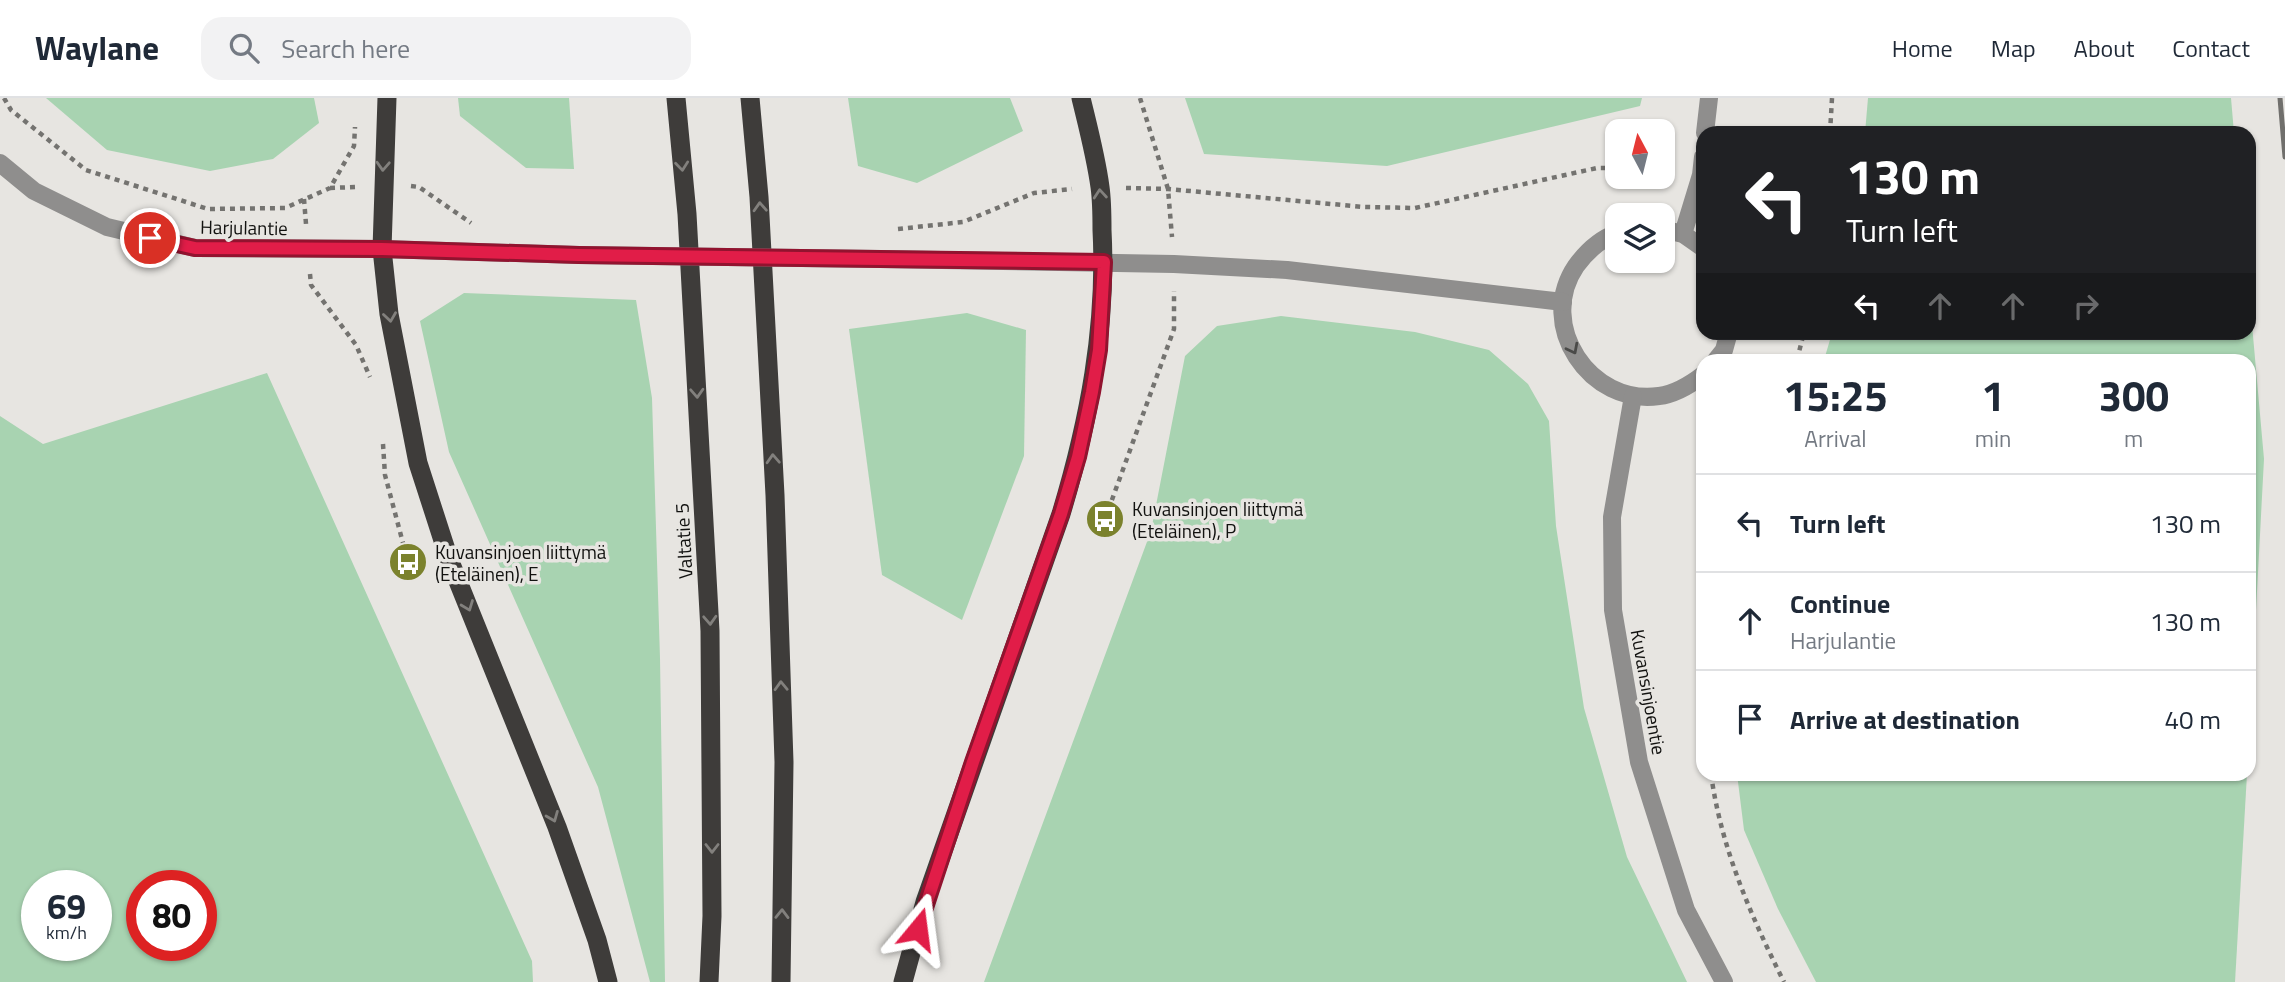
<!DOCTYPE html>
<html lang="en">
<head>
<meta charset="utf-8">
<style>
  :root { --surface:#fff; --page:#f2f2f3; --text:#1f2937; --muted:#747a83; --line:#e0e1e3 }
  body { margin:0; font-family:"Titillium Web",sans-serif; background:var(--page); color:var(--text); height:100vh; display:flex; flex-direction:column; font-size:26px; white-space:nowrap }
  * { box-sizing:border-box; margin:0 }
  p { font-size:23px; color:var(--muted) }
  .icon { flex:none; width:38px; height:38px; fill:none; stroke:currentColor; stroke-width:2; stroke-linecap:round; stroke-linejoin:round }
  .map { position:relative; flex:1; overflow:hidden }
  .sheet { position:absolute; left:1696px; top:256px; width:560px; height:427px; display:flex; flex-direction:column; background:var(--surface); border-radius:21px; box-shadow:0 2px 5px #0004 }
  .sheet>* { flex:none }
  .banner { position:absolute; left:1696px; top:28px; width:560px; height:214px; border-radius:21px; box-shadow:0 2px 5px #0004; background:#202124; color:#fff; overflow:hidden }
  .needle { width:46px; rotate:353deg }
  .tools { position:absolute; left:1605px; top:21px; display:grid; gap:14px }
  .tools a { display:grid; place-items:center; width:70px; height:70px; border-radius:14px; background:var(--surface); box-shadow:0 2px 5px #0004; font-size:35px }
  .speed { position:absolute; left:21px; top:772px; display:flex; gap:14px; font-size:35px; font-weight:700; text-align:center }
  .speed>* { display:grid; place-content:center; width:91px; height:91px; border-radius:50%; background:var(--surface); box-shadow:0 2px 5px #0004; line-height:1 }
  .speed small { font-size:18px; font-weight:400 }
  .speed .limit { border:10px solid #d22; background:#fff; color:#111 }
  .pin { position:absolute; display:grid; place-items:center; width:60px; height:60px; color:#fff; margin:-30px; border:4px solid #fff; border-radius:50%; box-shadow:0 2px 7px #0007 }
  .me { position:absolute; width:77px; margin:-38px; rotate:16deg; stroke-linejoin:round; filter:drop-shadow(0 0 5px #0008) }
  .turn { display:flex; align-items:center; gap:24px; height:147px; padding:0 35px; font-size:32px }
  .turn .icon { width:91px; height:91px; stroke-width:2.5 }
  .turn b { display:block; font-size:49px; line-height:60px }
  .lanes { display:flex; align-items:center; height:66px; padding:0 35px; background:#0003; justify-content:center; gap:35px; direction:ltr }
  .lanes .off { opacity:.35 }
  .eta { display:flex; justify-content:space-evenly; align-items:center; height:119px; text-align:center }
  .eta b { font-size:42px; font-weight:700; line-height:49px }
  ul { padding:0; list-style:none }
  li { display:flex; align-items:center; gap:21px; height:98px; padding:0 35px; border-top:2px solid var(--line) }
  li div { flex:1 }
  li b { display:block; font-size:26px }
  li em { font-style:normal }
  header { display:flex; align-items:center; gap:42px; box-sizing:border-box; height:98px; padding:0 35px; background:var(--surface); border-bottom:2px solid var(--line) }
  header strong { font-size:33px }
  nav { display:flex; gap:38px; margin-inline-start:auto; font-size:24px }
  .search { width:490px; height:63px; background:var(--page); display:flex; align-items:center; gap:18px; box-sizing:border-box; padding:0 24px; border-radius:21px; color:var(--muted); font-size:26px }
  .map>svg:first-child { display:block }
</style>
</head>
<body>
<header>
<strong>Waylane</strong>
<div class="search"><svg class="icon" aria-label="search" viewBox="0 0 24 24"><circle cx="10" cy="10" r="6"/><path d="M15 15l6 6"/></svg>Search here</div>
<nav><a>Home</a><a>Map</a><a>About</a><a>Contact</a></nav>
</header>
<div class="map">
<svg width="2285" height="884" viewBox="0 0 2285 884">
  <rect width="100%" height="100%" fill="#e7e5e1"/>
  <g fill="#a8d3b1" fill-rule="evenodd">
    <polygon points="46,0 314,0 319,25 273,61 210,73 107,52"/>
    <polygon points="458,0 569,0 574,71 526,70 460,18"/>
    <polygon points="848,0 1010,0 1023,33 917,85 858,68"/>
    <polygon points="1185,0 1642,0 1640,8 1387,68 1204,56"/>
    <polygon points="1868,0 2231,0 2234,35 1865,35"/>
    <polygon points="2249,193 2264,361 2249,645 2249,262 1824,262 1832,235 2249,234"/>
    <polygon points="464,195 636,202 652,300 660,560 665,884 650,884 598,689 449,354 420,223"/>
    <polygon points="967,215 1026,232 1024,358 962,522 882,477 849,231"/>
    <polygon points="1281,218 1415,234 1489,252 1528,286 1549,323 1556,428 1584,610 1627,759 1687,884 984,884 1151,433 1185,258 1217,228"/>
    <path d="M267,275L532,863L533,884H0V318L43,346ZM37,788H96V847H37ZM142,788H201V847H142Z"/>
    <polygon points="1737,676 2247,676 2235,884 1816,884 1778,811 1744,732"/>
  </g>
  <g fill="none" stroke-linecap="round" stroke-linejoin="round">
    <g stroke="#747370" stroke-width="4.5" stroke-dasharray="5 5" stroke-linecap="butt">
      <polyline points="4,0 11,12 86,72 208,111 285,110 330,90 354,48 355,29"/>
      <polyline points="1140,0 1168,91 1172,139"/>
      <polyline points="1830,35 1832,0"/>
      <polyline points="1662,71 1674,73"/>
      <polyline points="411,88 419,89 471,125"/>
      <polyline points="330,90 356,89"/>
      <polyline points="1126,90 1168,91 1364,109 1415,110 1597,70 1617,70"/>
      <polyline points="304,101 306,126"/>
      <polyline points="898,131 963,124 1034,95 1072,91"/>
      <polyline points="310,176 311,187 356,247 370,279"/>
      <polyline points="1797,262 1804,234"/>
      <polyline points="383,346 385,377 408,464"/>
      <polyline points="1105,421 1174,231 1174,193"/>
      <path d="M1711,676C1721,750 1751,818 1784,884"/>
    </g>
    <g stroke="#8f8e8d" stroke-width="18">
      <polyline points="1705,35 1709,0"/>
      <polyline points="0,65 34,93 107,129 195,150 382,151 579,157"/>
      <polyline points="1662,131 1683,136 1703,150"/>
      <path d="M1617,135C1600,141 1587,153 1576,168C1536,227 1590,308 1659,298C1676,296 1690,287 1703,277"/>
      <polyline points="1683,136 1701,77 1703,59"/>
      <polyline points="881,161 1174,166 1287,172 1563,204"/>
      <polyline points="1716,262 1724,252 1729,234"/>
      <polyline points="1633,298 1612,419 1613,512 1639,664 1686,812 1724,884"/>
    </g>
    <g stroke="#3e3c3a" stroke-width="19">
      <polyline points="387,0 382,151 389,216 418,365 449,461 557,729 597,842 608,884"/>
      <polyline points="676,0 687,116 710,533 712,818 709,884"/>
      <polyline points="750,0 759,99 775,397 784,664 781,884"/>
      <path d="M903,884L925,804L1061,416C1089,323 1107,229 1102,132C1102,118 1102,103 1100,89C1096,59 1088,29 1081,0"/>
    </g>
    <polyline stroke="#706f6c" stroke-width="5" points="2280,0 2285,59"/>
    <polyline stroke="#8f8e8d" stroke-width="18" points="579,157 881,161"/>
  </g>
  <defs><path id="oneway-chevron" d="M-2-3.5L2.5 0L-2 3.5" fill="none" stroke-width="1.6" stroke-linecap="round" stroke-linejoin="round" transform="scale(1.75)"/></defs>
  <g stroke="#82807d">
    <use href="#oneway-chevron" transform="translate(383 68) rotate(93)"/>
    <use href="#oneway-chevron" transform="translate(682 68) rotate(84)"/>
    <use href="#oneway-chevron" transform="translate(1100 96) rotate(-95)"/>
    <use href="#oneway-chevron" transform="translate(760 109) rotate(-93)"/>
    <use href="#oneway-chevron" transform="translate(390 219) rotate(82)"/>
    <use href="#oneway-chevron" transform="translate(697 295) rotate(87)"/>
    <use href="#oneway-chevron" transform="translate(773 361) rotate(-93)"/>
    <use href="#oneway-chevron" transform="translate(468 508) rotate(69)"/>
    <use href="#oneway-chevron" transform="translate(710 522) rotate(87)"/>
    <use href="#oneway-chevron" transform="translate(781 588) rotate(-92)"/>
    <use href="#oneway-chevron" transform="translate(553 719) rotate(68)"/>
    <use href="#oneway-chevron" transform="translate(712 750) rotate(90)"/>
    <use href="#oneway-chevron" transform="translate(782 816) rotate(-89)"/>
  </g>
  <use stroke="#4a4a48" href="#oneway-chevron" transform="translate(1573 251) rotate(63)"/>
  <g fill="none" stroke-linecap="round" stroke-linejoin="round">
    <defs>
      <polyline id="route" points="150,140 195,150 382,151 579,157 1104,164 1099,252 1092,294 1078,359 1061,416 973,664 918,831"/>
    </defs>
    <use href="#route" stroke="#92132f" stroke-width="18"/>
    <use href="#route" stroke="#e11d48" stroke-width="12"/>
  </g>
  <defs>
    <symbol id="bus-disc" viewBox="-11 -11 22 22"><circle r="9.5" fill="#7b822d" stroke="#e7e5e1"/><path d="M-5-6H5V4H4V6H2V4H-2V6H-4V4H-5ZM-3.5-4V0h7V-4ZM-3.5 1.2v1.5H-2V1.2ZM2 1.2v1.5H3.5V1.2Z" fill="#fff"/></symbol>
  </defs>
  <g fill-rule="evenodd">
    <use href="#bus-disc" x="1083" y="399" width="44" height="44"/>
    <use href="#bus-disc" x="386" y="442" width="44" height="44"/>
  </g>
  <g text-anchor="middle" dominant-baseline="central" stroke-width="7" stroke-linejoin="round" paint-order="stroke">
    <g font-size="19" fill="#121210" stroke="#e7e5e1">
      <text transform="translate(244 129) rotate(1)">Harjulantie</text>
      <text transform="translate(683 443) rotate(-93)">Valtatie 5</text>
      <text transform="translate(1649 594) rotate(80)">Kuvansinjoentie</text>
    </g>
    <g font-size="19" fill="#121210" stroke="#e7e5e1" text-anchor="start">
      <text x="1132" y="410">Kuvansinjoen liittymä<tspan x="1132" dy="22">(Eteläinen), P</tspan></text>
      <text x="435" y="453">Kuvansinjoen liittymä<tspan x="435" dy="22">(Eteläinen), E</tspan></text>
    </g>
  </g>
</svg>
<div class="tools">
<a><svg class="needle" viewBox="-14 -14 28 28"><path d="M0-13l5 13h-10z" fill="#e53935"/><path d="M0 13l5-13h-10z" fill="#747a83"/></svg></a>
<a><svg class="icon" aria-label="layers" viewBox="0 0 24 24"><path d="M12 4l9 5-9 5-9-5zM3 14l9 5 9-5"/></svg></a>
</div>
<div class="speed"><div>69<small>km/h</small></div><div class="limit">80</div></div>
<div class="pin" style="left:150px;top:140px;background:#d93025"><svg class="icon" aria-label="arrive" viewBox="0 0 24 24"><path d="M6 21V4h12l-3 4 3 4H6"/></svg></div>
<svg class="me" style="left:918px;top:831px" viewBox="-20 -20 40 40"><path d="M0-17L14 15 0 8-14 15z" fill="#e11d48" stroke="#fff" stroke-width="4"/></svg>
<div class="banner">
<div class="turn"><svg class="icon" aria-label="left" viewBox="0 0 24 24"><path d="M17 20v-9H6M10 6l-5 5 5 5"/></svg><div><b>130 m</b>Turn left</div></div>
<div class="lanes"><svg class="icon" aria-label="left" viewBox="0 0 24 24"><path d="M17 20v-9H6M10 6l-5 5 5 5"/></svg><svg class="icon off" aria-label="ahead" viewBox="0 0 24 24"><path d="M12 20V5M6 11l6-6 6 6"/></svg><svg class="icon off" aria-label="ahead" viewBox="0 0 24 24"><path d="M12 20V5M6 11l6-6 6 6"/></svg><svg class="icon off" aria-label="right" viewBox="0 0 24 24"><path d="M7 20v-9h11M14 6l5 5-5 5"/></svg></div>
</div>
<section class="sheet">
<div class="eta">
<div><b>15:25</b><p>Arrival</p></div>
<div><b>1</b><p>min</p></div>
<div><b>300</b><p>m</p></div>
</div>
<ul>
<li><svg class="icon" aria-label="left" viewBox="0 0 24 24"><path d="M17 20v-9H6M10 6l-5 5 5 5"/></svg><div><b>Turn left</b></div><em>130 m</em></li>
<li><svg class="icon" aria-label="ahead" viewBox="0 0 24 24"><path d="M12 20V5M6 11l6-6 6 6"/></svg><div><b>Continue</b><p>Harjulantie</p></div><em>130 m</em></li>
<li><svg class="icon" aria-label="arrive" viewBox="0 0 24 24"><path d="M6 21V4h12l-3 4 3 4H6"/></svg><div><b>Arrive at destination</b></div><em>40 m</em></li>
</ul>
</section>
</div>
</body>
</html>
